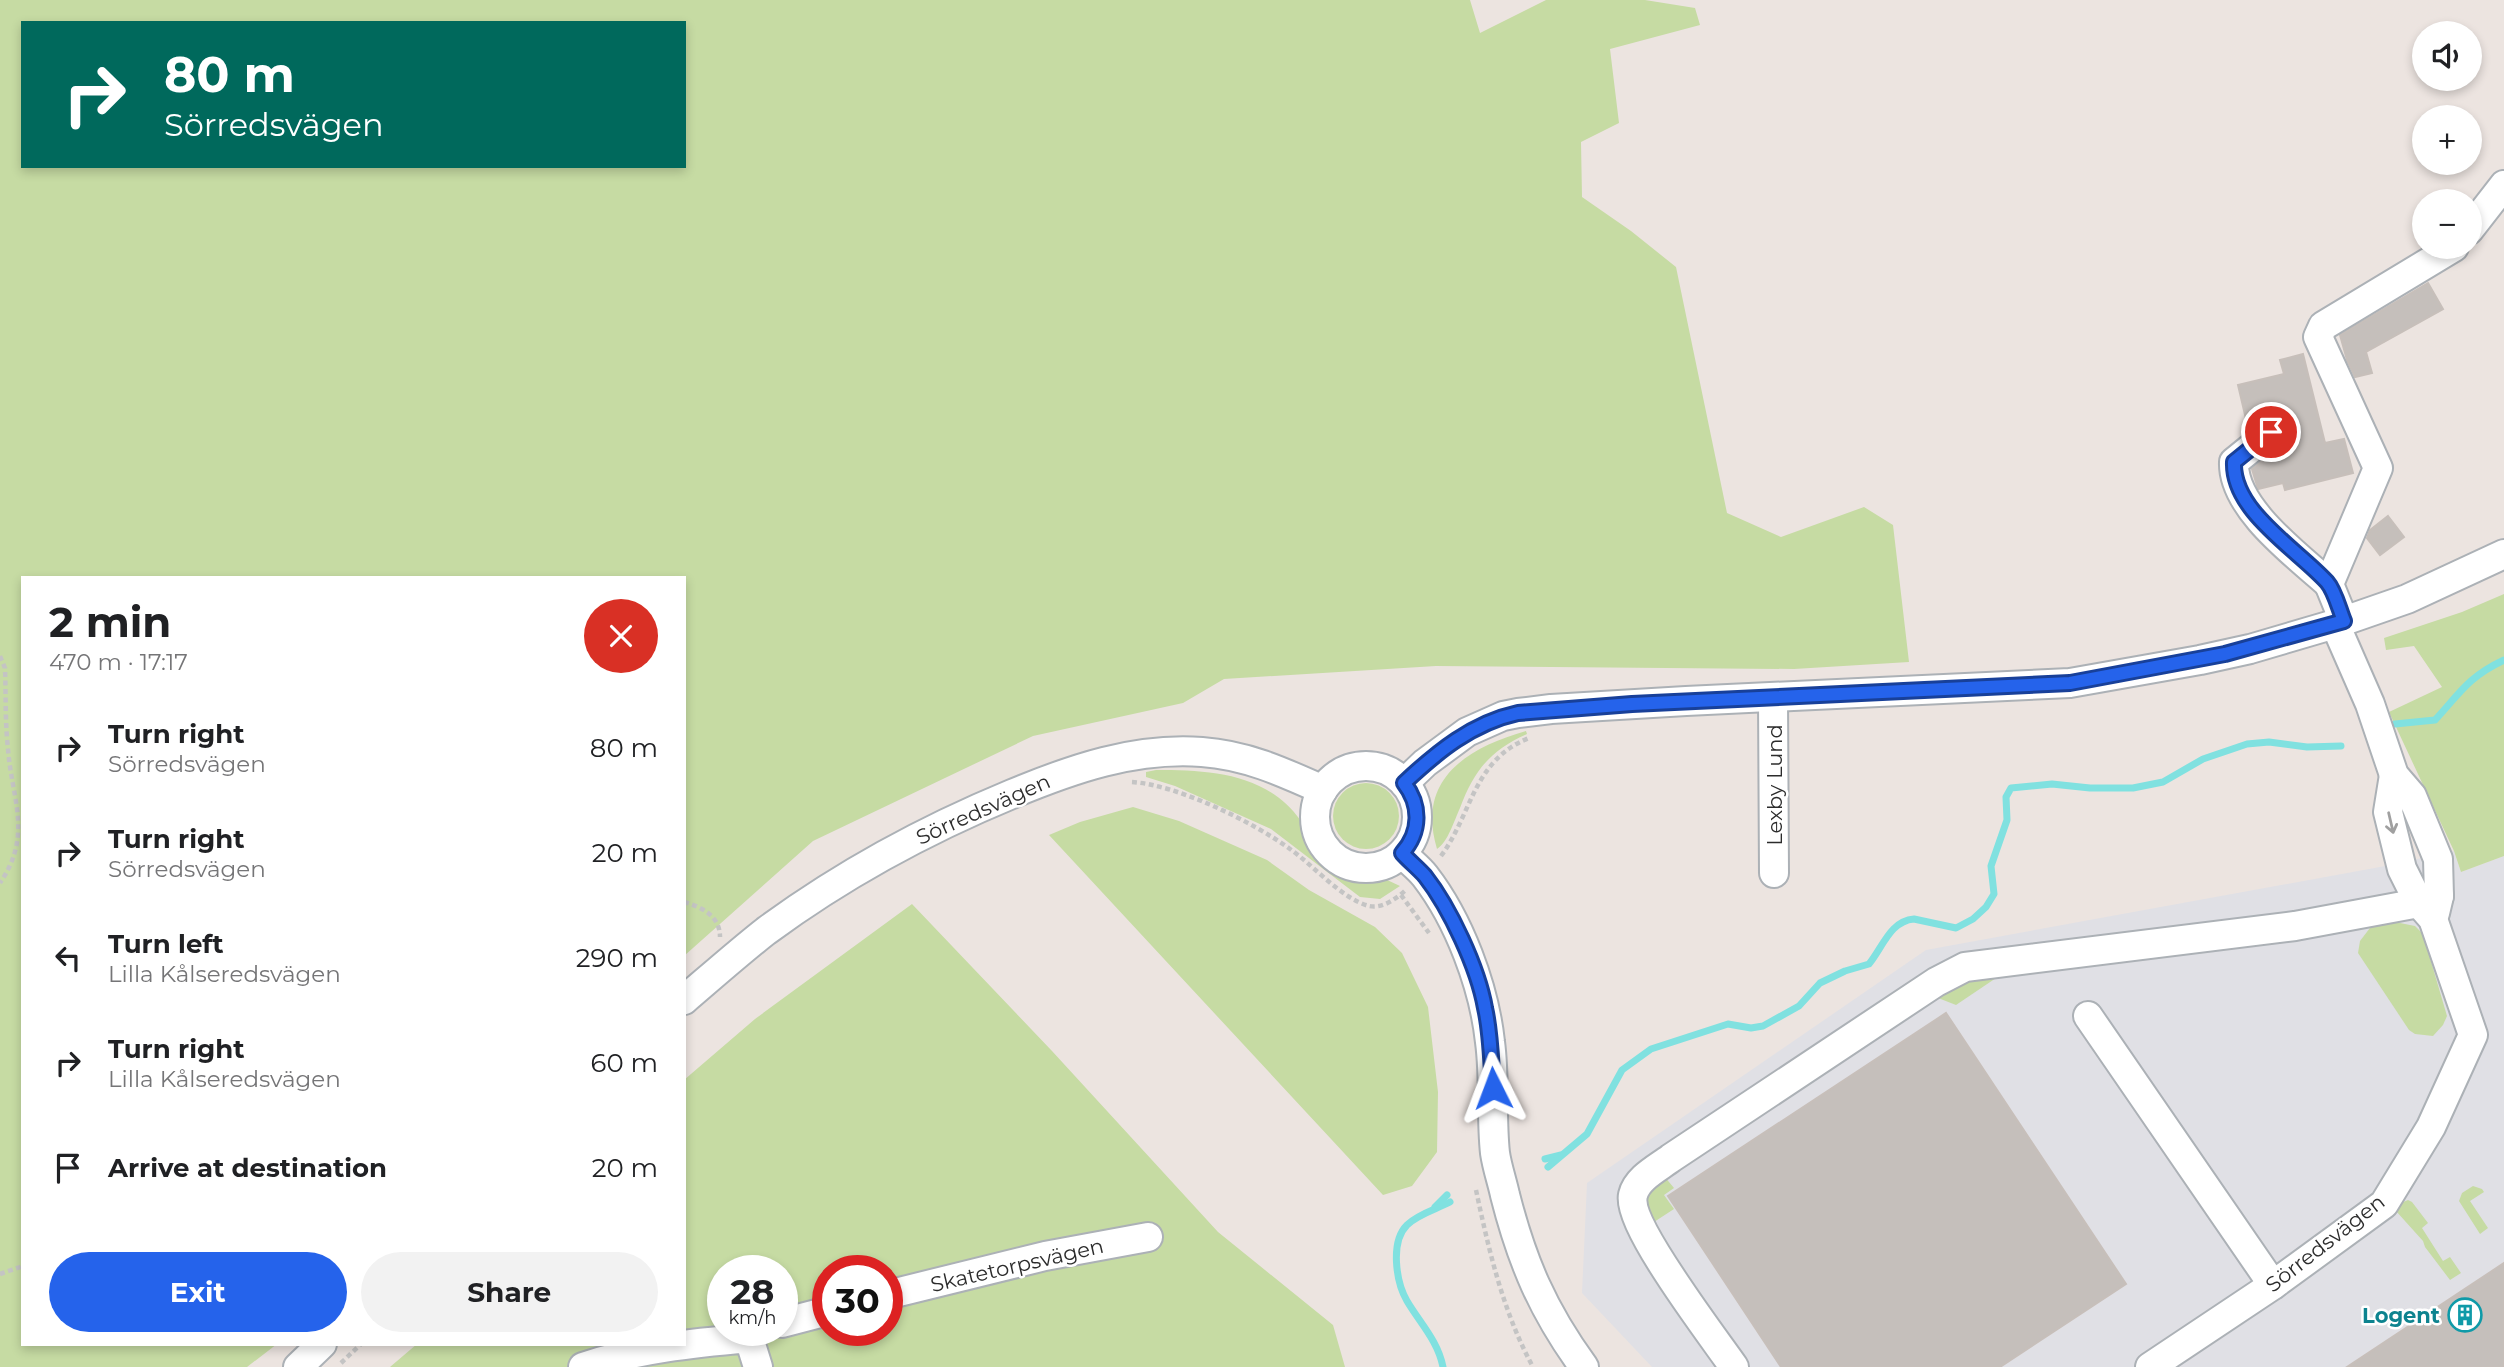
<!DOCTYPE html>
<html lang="en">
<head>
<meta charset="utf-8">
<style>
  :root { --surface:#fff; --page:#f2f2f2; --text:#202124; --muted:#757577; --accent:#2563eb }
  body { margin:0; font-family:Montserrat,sans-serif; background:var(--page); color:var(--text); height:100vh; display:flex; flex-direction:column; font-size:26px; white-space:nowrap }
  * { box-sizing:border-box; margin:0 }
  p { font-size:23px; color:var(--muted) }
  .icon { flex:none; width:38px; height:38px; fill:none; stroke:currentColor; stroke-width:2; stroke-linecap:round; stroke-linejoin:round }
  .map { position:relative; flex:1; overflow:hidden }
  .panel { position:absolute; left:21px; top:576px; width:665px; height:770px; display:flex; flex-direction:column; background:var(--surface); border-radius:0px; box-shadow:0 4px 10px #0003 }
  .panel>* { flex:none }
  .guide { position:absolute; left:21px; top:21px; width:665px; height:147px; border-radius:0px; box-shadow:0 4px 10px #0003; background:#00695c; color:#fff; overflow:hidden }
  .controls { position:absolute; left:2412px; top:21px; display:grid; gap:14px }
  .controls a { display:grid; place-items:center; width:70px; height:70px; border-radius:50%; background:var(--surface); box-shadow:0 4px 10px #0003; font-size:35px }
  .speed { position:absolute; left:707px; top:1255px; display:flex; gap:14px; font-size:35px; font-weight:700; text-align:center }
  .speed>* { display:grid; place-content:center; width:91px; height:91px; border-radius:50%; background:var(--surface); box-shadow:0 4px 10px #0003; line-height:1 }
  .speed small { font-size:18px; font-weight:400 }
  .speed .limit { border:10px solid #d22; background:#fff; color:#111 }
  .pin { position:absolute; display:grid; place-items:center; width:60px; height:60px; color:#fff; margin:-30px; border:4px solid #fff; border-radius:50%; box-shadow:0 2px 7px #0007 }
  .me { position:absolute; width:77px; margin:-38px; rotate:357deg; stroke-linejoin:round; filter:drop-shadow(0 0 5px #0008) }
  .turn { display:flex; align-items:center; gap:24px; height:147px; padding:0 28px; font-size:32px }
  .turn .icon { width:91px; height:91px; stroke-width:2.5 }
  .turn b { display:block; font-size:49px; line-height:60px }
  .round { display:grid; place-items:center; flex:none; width:74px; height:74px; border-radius:37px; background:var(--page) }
  .head { display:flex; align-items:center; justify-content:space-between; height:119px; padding:0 28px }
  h1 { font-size:42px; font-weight:700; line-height:52px }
  .button { display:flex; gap:14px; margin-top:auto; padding:14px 28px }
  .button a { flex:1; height:80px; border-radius:42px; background:var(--accent); color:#fff; font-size:28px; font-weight:700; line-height:80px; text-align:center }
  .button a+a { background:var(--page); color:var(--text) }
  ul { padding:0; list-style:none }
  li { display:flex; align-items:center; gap:21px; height:105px; padding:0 28px }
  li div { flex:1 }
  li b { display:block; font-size:26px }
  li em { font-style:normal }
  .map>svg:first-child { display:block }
</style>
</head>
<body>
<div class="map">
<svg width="2504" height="1367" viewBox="0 0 2504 1367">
  <rect width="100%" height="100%" fill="#ece4e0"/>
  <polygon fill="#e0e0e5" points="2454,851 2461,872 2504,856 2504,1367 1652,1367 1582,1293 1587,1183 1926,950 2380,867"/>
  <g fill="#c6dba3" fill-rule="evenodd">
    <path d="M0,0H1470L1480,33L1546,0H1645L1695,8L1700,25L1610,49L1619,123L1581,142L1582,197L1631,231L1676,267L1727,513L1781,537L1864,507L1893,525L1909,662L1794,669L1436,666L1224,679L1183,703L1033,736L813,841L684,956V578H23V1344H277L247,1367H0ZM23,23H684V166H23Z"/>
    <polygon points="2504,594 2504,856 2461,872 2454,851 2389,712 2442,687 2414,646 2386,650 2384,638 2462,612"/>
    <path d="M1526,731L1527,734C1491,750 1474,770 1460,808C1454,821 1448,842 1437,849C1416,779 1467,748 1526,731Z"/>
    <path d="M1156,770C1210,770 1267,773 1301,821C1313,838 1308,851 1329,866C1349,881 1364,873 1385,879C1390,881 1395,884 1400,886L1380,899L1360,897L1271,829L1175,786L1146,777V772Z"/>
    <circle cx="1366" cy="816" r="33"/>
    <polygon points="1133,807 1179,821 1267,860 1309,890 1375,927 1402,953 1428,1007 1438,1092 1437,1152 1412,1186 1383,1195 1049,835 1080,822"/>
    <path d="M912,904L1052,1051L1218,1232L1333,1325L1345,1367H390L417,1344H684V1080L755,1019ZM723,1270H782V1330H723ZM828,1270H887V1330H828Z"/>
    <polygon points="2395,922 2415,926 2423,934 2447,1016 2443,1025 2433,1036 2415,1034 2409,1030 2358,953 2360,941 2373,924"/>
    <polygon points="2002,974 1956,1005 1933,996 1959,978"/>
    <polygon points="1664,1176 1674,1188 1664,1195 1674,1209 1654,1222 1641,1194"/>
    <polygon points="2473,1186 2482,1189 2484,1192 2470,1201 2488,1228 2480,1234 2459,1201 2462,1193"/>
    <polygon points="2408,1200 2412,1202 2428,1223 2422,1228 2443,1261 2450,1257 2461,1273 2450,1280 2425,1247 2423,1241 2396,1211 2401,1203"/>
  </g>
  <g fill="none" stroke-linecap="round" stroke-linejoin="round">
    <g stroke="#80e1e0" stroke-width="7">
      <path d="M2395,724L2435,720C2460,693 2468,677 2504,660"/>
      <polyline points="1545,1159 1561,1155"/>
      <path d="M1548,1167L1587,1134L1622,1070L1651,1049L1728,1024L1751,1028L1763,1026L1799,1006L1820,983L1845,971L1869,964C1883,947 1890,921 1914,919L1956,928L1973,919L1986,907L1994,894L1991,866L2007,820L2006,797L2011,788L2052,784L2090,788H2133L2163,782L2203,759L2247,744L2269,742L2307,747L2341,746"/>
      <polyline points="1435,1207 1447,1195"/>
      <path d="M1443,1367C1438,1341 1420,1323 1407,1301C1396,1282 1390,1242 1407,1225C1418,1214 1437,1209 1450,1202"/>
    </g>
  </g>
  <g fill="#c5bfbb" stroke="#c7bfba" stroke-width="2">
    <polygon points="2428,283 2443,309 2366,352 2372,373 2355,377 2347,360 2340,335"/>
    <polygon points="2303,354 2325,443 2344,439 2353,473 2285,490 2283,483 2258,489 2252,469 2282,444 2287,437 2287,429 2283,421 2276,416 2268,416 2256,423 2255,417 2246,419 2238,385 2284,374 2280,360"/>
    <polygon points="2388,516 2404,537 2380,555 2367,538 2370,530"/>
    <polygon points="1946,1013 2126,1284 2000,1367 1781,1367 1668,1196"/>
    <polygon points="2504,1263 2504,1367 2347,1367"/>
  </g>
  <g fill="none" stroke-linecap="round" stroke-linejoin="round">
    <defs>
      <g id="minor">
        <polyline points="2469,230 2504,185"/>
        <path d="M2271,432L2234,462C2232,508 2298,556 2329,584"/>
        <polyline points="2344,621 2329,584 2378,468 2318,337 2323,326 2454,247"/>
        <polyline points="2335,624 2370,704 2394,775 2412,796 2438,859 2439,896 2435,913"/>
        <polyline points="1773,698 1774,873"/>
        <circle cx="1366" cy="817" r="51"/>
        <polyline points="1404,783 1425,763 1467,732 1503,716 1518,713 1551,709 1686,701 2070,683 2200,660 2250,649 2335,624 2407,599 2504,554"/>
        <path d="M1402,853C1409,861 1418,867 1425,876C1459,920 1484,986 1490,1042C1495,1079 1491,1116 1495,1153C1497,1167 1502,1181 1505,1195C1522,1262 1543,1311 1584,1367"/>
        <path d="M684,1000C711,977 738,953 766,931C842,875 925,830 1012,794C1072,769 1135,747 1202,752C1246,755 1283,772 1323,790"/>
        <polyline points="2088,1016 2273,1285"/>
        <polyline points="887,1295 1045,1256 1148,1237"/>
        <polyline points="782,1323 828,1311"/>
        <polyline points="298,1367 322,1344"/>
        <path d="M583,1367C636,1349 694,1343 749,1338L758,1367"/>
        <path d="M1734,1367C1714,1338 1626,1224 1633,1195C1637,1178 1658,1168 1671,1158L1936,982L1965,967L2295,926L2419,903L2439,896"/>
        <polyline points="2150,1367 2273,1285 2384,1204 2431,1127 2473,1035 2433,919 2419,903 2402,869 2388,812 2394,775"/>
      </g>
    </defs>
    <use href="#minor" stroke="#acb1b6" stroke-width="32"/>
    <g stroke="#c4c4c4" stroke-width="4.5" stroke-dasharray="5 3.5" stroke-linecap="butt">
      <path d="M0,656L5,668C6,695 5,722 8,749C12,801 33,834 0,883"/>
      <path d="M1132,782C1178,785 1253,822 1290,849C1313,865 1342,899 1369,906C1383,909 1397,898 1407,889"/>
      <path d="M1441,856C1472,814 1473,760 1529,738"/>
      <polyline points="1401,895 1429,933"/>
      <path d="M684,902C702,907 720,916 720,937"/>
      <path d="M1476,1190C1489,1251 1503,1312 1533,1367"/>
      <polyline points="0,1274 23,1266"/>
      <polyline points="341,1363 361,1344"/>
    </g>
    <use href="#minor" stroke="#fff" stroke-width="28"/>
  </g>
  <defs><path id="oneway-shaft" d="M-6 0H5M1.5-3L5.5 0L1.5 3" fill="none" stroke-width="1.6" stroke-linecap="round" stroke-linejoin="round" transform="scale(1.75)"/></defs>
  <use stroke="#a0a0a0" href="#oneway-shaft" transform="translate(2391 823) rotate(77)"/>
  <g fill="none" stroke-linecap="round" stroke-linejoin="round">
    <defs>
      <path id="route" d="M1493,1088C1491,1062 1491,1034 1485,1008C1478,968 1450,908 1425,876C1418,868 1409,861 1402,853C1421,832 1421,805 1404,783C1437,752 1472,723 1518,713L1632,704L2070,683L2225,654L2344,621C2339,609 2335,591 2327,582C2297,549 2232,511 2234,462L2271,432"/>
    </defs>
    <use href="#route" stroke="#184099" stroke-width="18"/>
    <use href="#route" stroke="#2563eb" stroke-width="12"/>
  </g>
  <defs>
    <symbol id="building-ring" viewBox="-11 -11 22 22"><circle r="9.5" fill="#fff" stroke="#0f9aa8" stroke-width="1.5"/><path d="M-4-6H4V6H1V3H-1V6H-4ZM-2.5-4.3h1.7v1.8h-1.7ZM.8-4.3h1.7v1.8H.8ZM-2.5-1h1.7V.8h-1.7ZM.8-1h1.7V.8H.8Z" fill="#0f9aa8"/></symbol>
  </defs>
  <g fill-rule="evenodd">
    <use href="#building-ring" x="2446" y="1296" width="38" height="38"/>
  </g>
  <g text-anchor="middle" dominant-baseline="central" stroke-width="5" stroke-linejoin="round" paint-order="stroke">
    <g font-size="21" fill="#2c2c2c" stroke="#fff">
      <text transform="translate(1774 785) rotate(-90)">Lexby Lund</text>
      <text transform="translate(983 809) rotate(-24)">Sörredsvägen</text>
      <text transform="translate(2325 1243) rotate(-38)">Sörredsvägen</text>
      <text transform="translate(1017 1265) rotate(-13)">Skatetorpsvägen</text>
    </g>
    <g font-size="21" font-weight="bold" fill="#0d838f" stroke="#fff" text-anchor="end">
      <text x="2440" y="1315">Logent</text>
    </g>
  </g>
</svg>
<div class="controls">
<a><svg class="icon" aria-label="sound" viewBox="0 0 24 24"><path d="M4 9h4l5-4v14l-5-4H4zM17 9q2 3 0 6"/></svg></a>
<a>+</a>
<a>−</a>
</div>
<div class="speed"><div>28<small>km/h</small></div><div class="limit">30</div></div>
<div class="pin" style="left:2271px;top:432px;background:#d93025"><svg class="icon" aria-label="arrive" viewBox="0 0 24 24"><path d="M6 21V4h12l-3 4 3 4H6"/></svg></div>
<svg class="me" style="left:1493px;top:1088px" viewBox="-20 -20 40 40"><path d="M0-17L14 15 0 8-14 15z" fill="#2563eb" stroke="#fff" stroke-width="4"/></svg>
<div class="guide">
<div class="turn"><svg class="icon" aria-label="right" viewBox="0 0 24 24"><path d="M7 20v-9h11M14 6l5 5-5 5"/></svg><div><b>80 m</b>Sörredsvägen</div></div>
</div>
<section class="panel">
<div class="head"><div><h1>2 min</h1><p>470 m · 17:17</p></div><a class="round" style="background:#d93025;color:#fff"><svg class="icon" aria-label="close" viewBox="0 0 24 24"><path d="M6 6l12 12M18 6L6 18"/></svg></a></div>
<ul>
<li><svg class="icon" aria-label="right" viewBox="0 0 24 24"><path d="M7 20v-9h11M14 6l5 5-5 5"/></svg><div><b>Turn right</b><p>Sörredsvägen</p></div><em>80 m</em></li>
<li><svg class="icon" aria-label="right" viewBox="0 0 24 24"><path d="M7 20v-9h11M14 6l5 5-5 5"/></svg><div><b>Turn right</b><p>Sörredsvägen</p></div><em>20 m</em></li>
<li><svg class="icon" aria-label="left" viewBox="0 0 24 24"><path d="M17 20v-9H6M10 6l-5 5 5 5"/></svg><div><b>Turn left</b><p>Lilla Kålseredsvägen</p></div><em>290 m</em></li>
<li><svg class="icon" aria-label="right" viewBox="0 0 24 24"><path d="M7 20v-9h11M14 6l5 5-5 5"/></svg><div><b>Turn right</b><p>Lilla Kålseredsvägen</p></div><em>60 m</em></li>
<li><svg class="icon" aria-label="arrive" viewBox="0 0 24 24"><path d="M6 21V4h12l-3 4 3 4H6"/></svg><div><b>Arrive at destination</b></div><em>20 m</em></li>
</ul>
<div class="button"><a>Exit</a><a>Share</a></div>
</section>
</div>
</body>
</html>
